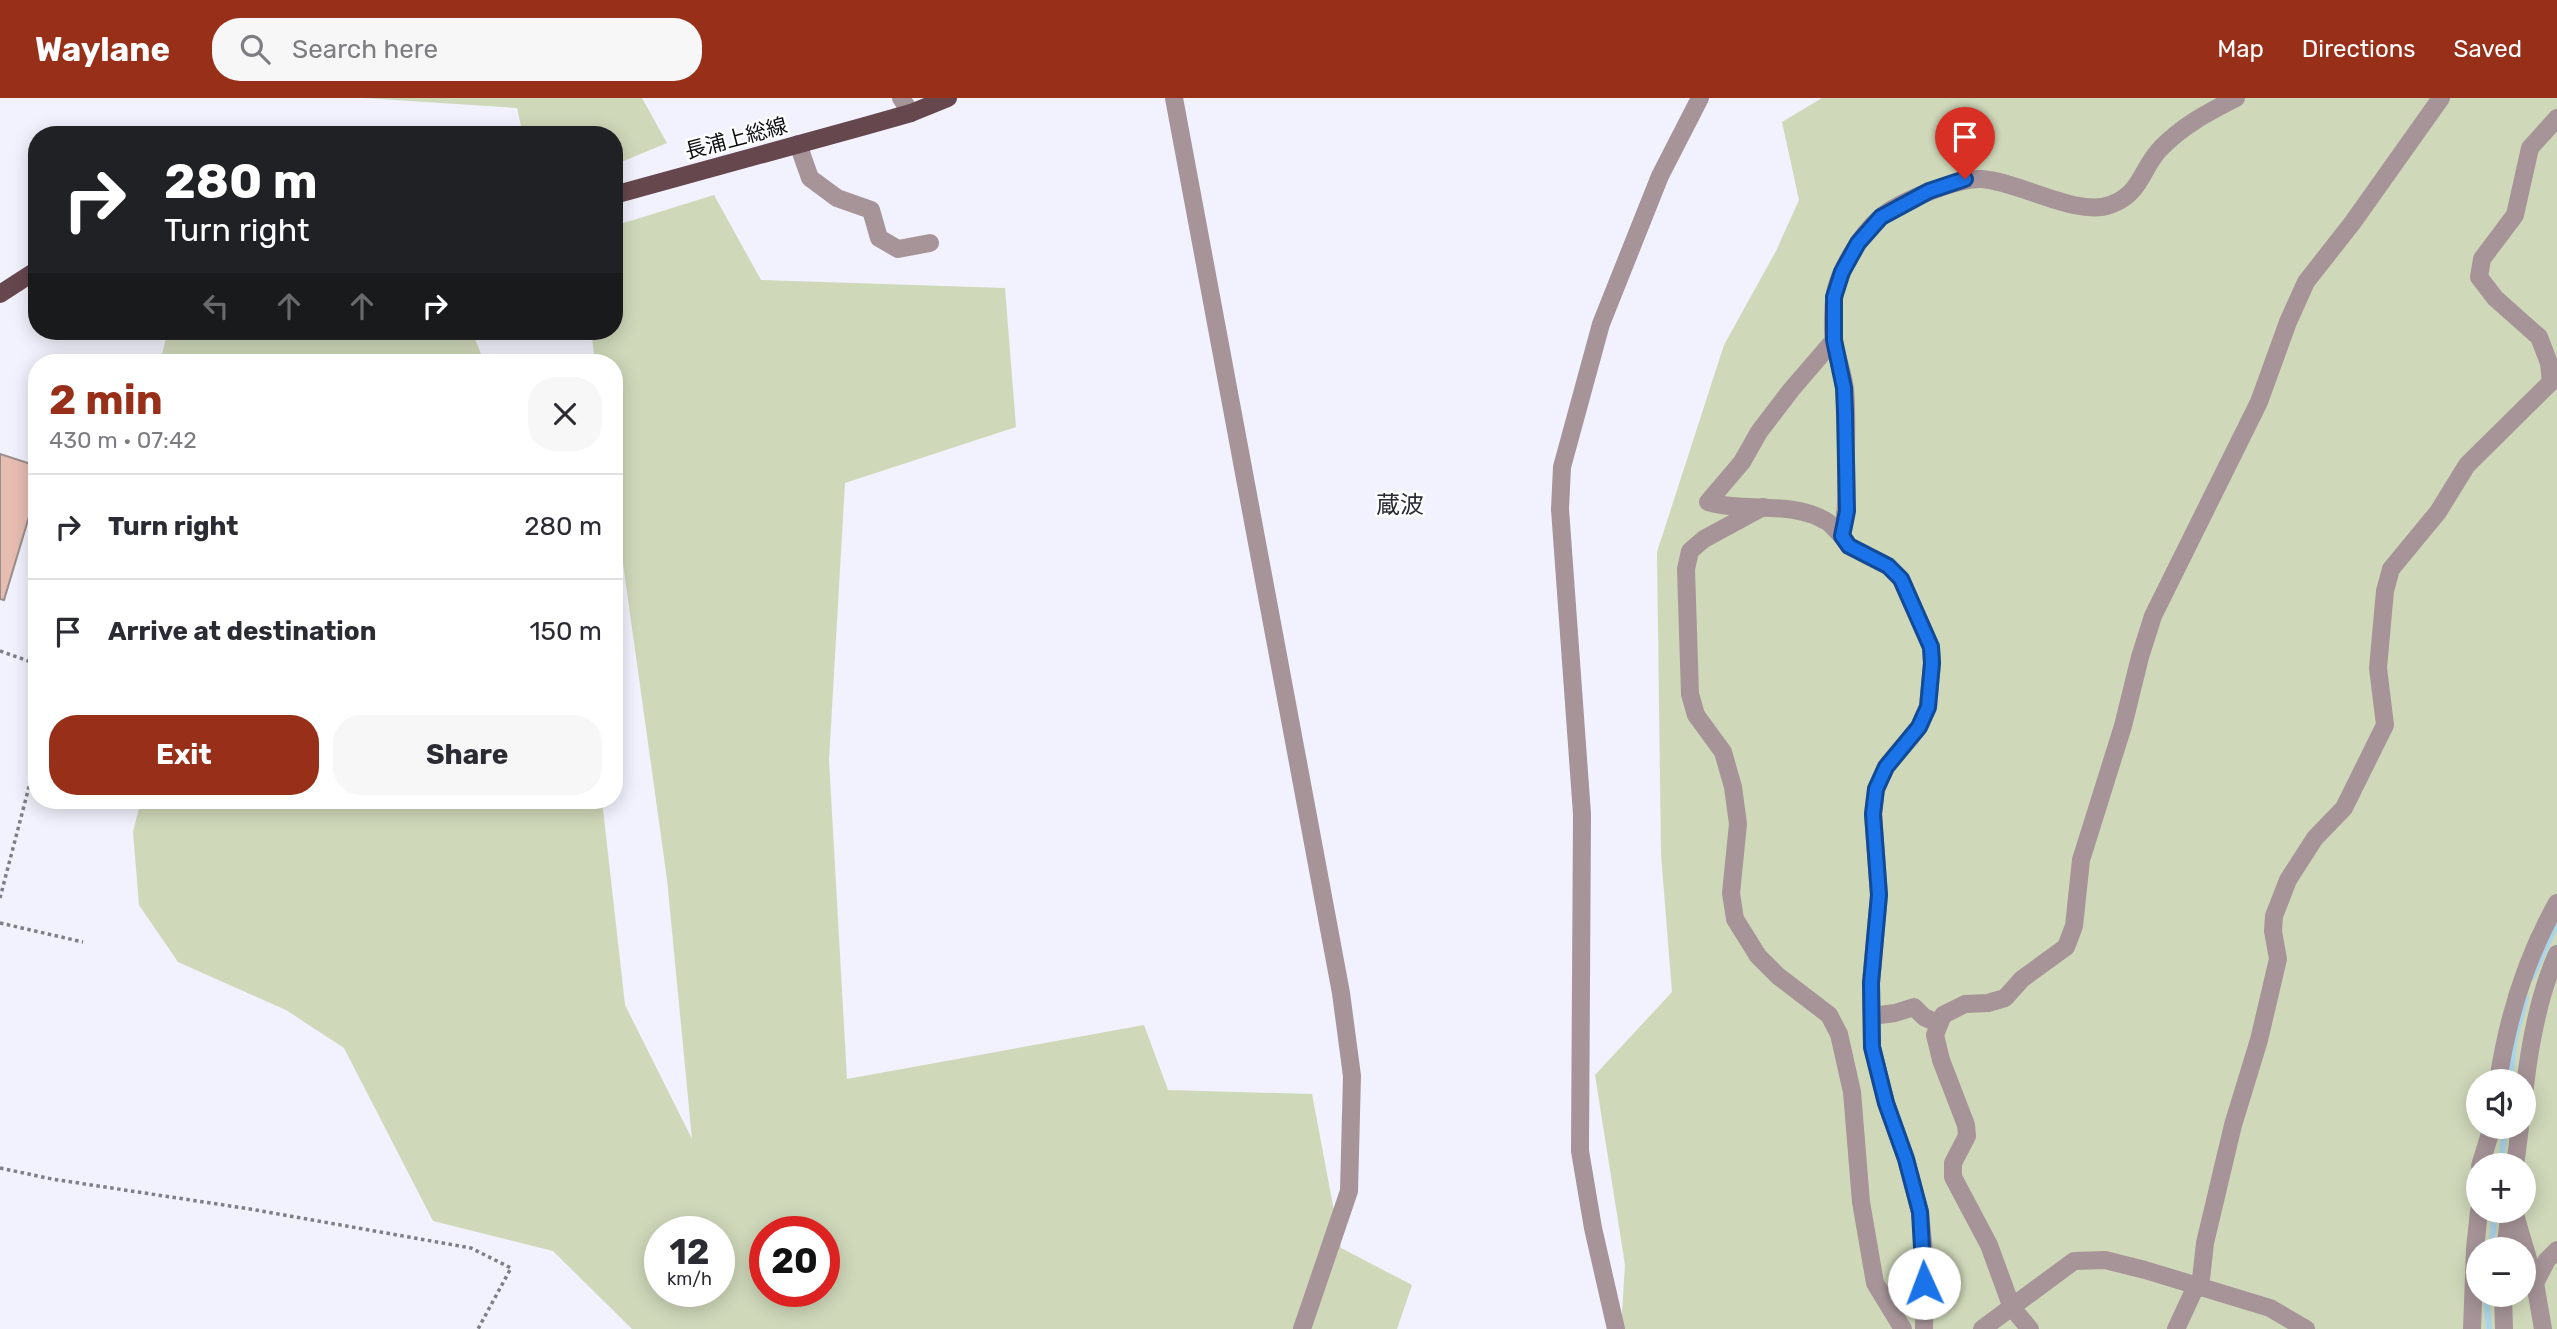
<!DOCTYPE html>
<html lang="en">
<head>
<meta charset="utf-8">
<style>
  :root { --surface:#fff; --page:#f7f7f7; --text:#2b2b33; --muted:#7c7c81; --line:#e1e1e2; --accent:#982f19 }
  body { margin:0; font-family:Rubik,"Noto Sans JP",sans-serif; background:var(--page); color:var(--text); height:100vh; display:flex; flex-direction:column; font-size:26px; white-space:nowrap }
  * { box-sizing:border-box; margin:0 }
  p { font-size:23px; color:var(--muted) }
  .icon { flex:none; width:38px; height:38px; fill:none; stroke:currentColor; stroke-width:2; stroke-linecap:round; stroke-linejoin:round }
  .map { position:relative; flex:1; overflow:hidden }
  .side { position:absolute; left:28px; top:256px; width:595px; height:455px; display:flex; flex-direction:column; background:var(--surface); border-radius:28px; box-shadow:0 4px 18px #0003 }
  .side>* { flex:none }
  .banner { position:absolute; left:28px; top:28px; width:595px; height:214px; border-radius:28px; box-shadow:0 4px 18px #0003; background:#202124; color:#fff; overflow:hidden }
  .controls { position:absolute; left:2466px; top:971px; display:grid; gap:14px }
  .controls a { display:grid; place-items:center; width:70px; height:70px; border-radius:50%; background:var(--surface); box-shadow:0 4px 18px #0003; font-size:35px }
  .speed { position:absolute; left:644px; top:1118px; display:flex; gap:14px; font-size:35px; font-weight:700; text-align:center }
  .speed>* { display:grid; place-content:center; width:91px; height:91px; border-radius:50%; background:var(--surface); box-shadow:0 4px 18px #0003; line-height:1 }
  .speed small { font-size:18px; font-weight:400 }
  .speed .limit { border:10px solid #d22; background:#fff; color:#111 }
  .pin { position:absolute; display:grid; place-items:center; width:60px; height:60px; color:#fff; margin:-72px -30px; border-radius:50% 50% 50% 0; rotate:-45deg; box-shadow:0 0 7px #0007 }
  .pin .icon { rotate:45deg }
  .me { position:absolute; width:77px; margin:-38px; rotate:358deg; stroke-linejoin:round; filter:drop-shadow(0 0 5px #0008) }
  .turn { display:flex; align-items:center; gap:24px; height:147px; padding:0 21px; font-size:32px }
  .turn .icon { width:91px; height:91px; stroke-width:2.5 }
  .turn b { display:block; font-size:49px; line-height:60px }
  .lanes { display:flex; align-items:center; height:66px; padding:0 21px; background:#0003; justify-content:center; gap:35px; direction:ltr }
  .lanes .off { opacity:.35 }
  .round { display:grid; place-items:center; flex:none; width:74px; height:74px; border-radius:28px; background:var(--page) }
  .summary { display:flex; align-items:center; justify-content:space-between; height:119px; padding:0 21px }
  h1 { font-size:42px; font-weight:700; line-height:52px; color:var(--accent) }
  .button { display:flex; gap:14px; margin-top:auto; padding:14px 21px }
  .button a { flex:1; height:80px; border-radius:28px; background:var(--accent); color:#fff; font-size:28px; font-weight:700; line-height:80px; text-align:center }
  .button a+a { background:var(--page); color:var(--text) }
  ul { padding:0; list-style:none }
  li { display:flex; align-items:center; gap:21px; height:105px; padding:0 21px; border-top:2px solid var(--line) }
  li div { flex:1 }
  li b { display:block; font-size:26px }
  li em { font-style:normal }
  header { display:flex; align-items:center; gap:42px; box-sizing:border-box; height:98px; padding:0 35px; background:var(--accent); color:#fff }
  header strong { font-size:33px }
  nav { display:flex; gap:38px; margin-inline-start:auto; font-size:24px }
  .search { width:490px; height:63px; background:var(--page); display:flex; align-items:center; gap:18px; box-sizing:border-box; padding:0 24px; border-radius:28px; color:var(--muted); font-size:26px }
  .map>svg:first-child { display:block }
</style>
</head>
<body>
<header>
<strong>Waylane</strong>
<div class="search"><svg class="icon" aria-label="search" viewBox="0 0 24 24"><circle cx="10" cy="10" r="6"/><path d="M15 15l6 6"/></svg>Search here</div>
<nav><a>Map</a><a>Directions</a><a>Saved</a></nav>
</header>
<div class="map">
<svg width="2557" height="1231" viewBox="0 0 2557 1231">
  <rect width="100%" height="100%" fill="#f1f2fd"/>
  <g fill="#cfd8b9" fill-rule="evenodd">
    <polygon points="364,0 642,0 667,45 614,67 614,37 523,37 517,10"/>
    <path d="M1822,0H2557V1231H1621L1625,1167L1595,977L1672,894L1661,756L1657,454L1724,247L1776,153L1799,102L1782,24ZM2478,984H2524V1029H2478ZM2478,1068H2524V1113H2478ZM2478,1152H2524V1197H2478Z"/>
    <path d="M714,97L761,182L1005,190L1016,329L845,385L829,662L847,981L1144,927L1168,992L1312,996L1341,1150L1412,1187L1397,1231H632L553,1153L433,1123L344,950L286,912L178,864L139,807L133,734L141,702H602L625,907L692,1041L667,781L614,401V264H595L591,233H614V128ZM660,1134H719V1194H660ZM765,1134H824V1194H765Z"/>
    <polygon points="168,233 472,233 484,264 160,264"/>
  </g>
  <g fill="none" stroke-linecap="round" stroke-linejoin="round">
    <g stroke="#abd5e8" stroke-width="6">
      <polyline points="2532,879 2557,825"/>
      <polyline points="2510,984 2515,939 2526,900"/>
      <polyline points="2501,1068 2505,1029"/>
      <polyline points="2491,1152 2495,1113"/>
      <polyline points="2486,1197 2489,1231"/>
    </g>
  </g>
  <polygon fill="#e7bdb1" stroke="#998e8b" stroke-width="2" points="0,356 37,368 37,392 4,502 0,501"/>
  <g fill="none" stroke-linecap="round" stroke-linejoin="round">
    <g stroke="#7e7f86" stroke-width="3.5" stroke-dasharray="3.5 3.5" stroke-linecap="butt">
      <polyline points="0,553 37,566"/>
      <polyline points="0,800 37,658"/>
      <polyline points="0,825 83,844"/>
      <polyline points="0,1070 52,1081 250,1111 471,1150 511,1170 478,1231"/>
    </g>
    <g stroke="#a69498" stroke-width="18">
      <polyline points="901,0 911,15"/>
      <polyline points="1174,0 1341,895 1352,978 1349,1093 1302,1231"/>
      <polyline points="798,46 810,80 837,100 871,112 879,140 898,151 930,145"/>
      <path d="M1834,242L1791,292L1759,334L1742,364L1708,404C1746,415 1791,402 1826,423C1832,426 1837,434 1842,438"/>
      <polyline points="2551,284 2549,265 2539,239 2495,200 2479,179 2482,161 2515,117 2530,50 2557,20"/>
      <polyline points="1763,409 1704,441 1690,453 1686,471 1690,596 1696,617 1723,654 1733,689 1738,726 1731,795 1735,821 1758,858 1778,878 1829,917 1839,936 1852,994 1861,1104 1875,1185 1903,1231"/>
      <polyline points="1872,918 1895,915 1914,909 1924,919 1939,926"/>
      <path d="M2498,984C2507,922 2526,860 2557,805"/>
      <path d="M2524,997C2529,950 2538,899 2557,856"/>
      <polyline points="2480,1068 2492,1029"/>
      <polyline points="2515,1068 2520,1029"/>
      <polyline points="2514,1113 2535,1185 2543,1231"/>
      <polyline points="2505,1152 2510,1113"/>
      <polyline points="2535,1185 2547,1162 2557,1152"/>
      <polyline points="2200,1190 2205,1145 2233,1027 2259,942 2278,861 2273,833 2274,818 2288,782 2315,740 2344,710 2385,627 2378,570 2385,493 2391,471 2438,414 2467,367 2557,278"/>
      <polyline points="2503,1197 2504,1231"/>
      <polyline points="1616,1231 1593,1130 1580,1053 1582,716 1560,411 1562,369 1601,226 1660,78 1700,0"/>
      <path d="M1924,1231L1925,1165L1920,1114L1906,1061L1886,1005L1872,949L1871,885L1879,797L1873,716L1876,691L1886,669L1919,629L1928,609L1932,565L1931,549L1901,481L1888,468L1849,448L1842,438C1848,409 1846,384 1846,354C1846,333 1847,311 1845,291C1843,275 1837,260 1834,244C1832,231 1833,215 1834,202C1836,176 1861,136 1880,120C1899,103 1958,80 1982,81C2020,84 2077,119 2110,107C2142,96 2141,70 2161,50C2183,27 2209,14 2236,0"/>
      <polyline points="1982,1231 2074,1163 2105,1162 2145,1172 2270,1210 2306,1231"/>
      <polyline points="2030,1231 2012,1210 1989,1147 1953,1079 1953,1065 1967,1038 1966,1027 1941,962 1935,937 1943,917 1965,906 1988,905 2005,900 2022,881 2066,849 2074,828 2081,762 2123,628 2140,559 2153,518 2259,304 2288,224 2306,184 2353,124 2441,0"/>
      <polyline points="2176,1231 2196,1188"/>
      <polyline points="2472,1231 2475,1151 2479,1113"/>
    </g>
    <g stroke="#66474e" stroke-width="18">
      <polyline points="614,97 865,28 911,15 948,0"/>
      <polyline points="0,196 37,172"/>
    </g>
  </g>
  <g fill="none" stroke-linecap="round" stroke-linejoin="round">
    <defs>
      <polyline id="route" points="1924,1185 1920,1114 1906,1061 1886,1005 1872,949 1871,885 1879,797 1873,716 1876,691 1886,669 1919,629 1928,609 1932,565 1931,549 1901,481 1888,468 1849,448 1842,438 1847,413 1845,314 1844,290 1834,242 1834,199 1842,174 1858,145 1881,119 1929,93 1965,81"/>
    </defs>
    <use href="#route" stroke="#114b97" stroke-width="18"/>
    <use href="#route" stroke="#1a73e8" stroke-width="12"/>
  </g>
  <g text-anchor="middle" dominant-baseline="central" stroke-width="5" stroke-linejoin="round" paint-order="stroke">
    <g font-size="21" fill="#0d0e11" stroke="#fff">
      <text transform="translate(736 40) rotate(-15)">長浦上総線</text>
    </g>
    <g font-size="24" fill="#2a2b33" stroke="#fff">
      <text x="1400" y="407">蔵波</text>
    </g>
  </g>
</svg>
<div class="controls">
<a><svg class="icon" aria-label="sound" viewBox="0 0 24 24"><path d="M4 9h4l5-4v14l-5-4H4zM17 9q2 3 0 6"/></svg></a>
<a>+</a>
<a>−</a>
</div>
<div class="speed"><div>12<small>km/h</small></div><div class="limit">20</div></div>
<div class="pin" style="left:1965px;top:81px;background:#d93025"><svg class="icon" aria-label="arrive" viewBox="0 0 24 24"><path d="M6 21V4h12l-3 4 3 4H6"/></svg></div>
<svg class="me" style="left:1924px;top:1185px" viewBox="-20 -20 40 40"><circle r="19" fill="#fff"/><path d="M0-13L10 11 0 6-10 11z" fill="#1a73e8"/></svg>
<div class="banner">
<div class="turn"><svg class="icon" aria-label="right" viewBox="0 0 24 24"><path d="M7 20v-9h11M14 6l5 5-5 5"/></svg><div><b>280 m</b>Turn right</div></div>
<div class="lanes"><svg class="icon off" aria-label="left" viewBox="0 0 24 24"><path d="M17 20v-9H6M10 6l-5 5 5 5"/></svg><svg class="icon off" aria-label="ahead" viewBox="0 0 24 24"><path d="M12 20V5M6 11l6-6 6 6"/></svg><svg class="icon off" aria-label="ahead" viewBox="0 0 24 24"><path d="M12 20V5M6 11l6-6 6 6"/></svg><svg class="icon" aria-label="right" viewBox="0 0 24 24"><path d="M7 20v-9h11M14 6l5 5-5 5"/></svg></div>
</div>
<section class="side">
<div class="summary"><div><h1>2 min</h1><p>430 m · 07:42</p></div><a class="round"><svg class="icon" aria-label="close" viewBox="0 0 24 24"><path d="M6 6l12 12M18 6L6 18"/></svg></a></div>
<ul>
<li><svg class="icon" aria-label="right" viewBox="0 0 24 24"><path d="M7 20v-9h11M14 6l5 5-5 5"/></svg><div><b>Turn right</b></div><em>280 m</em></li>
<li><svg class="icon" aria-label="arrive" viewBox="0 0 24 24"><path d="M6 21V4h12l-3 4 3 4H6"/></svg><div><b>Arrive at destination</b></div><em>150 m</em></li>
</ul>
<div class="button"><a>Exit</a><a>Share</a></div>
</section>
</div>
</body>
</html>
